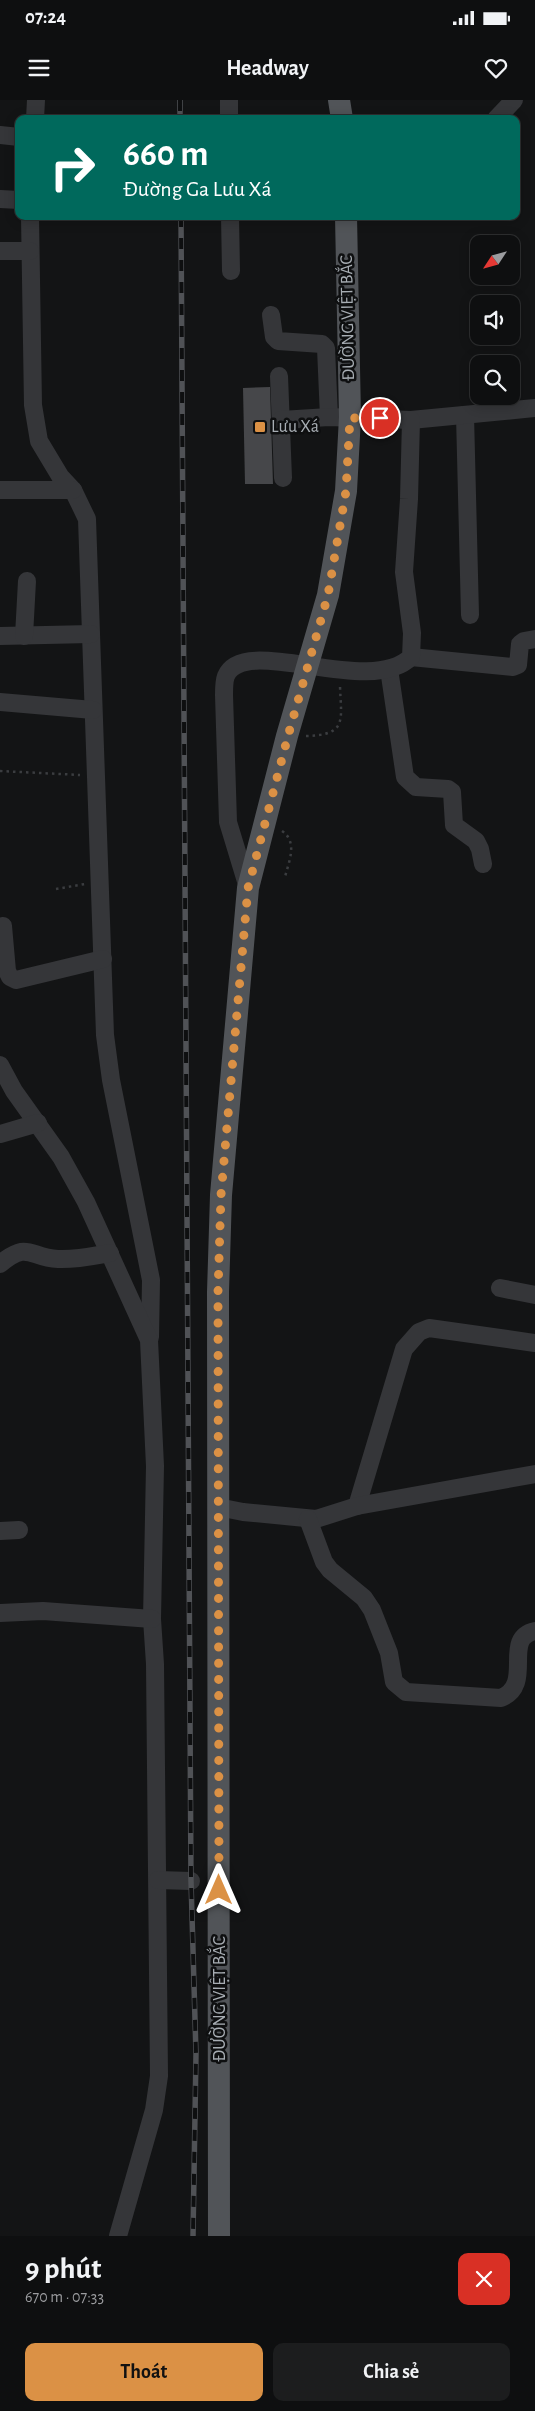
<!DOCTYPE html>
<html lang="vi">
<head>
<meta charset="utf-8">
<style>
  :root { --surface:#0e0f10; --page:#1c1d1e; --text:#f1f3f6; --muted:#9b9c9f; --line:#2e2f30; --accent:#db9145 }
  body { margin:0; font-family:"Alegreya Sans",sans-serif; background:var(--page); color:var(--text); height:100vh; display:flex; flex-direction:column; font-size:19px; white-space:nowrap }
  * { box-sizing:border-box; margin:0 }
  p { font-size:16px; color:var(--muted) }
  .icon { flex:none; width:28px; height:28px; fill:none; stroke:currentColor; stroke-width:2; stroke-linecap:round; stroke-linejoin:round }
  .map { position:relative; height:2136px; overflow:hidden }
  .sheet { display:flex; flex-direction:column; background:var(--surface); flex:1 }
  .sheet>* { flex:none }
  .hud { position:absolute; left:15px; top:15px; width:505px; height:105px; border-radius:10px; box-shadow:0 2px 12px #0003,0 0 0 1px var(--line); background:#00695c; color:#fff; overflow:hidden }
  .needle { width:32px; rotate:234deg }
  .buttons { position:absolute; left:470px; top:135px; display:grid; gap:10px }
  .buttons a { display:grid; place-items:center; width:50px; height:50px; border-radius:10px; background:var(--surface); box-shadow:0 2px 12px #0003,0 0 0 1px var(--line); font-size:25px }
  .pin { position:absolute; display:grid; place-items:center; width:42px; height:42px; color:#fff; margin:-21px; border:2px solid #fff; border-radius:50%; box-shadow:0 1px 5px #0007 }
  .me { position:absolute; width:55px; margin:-28px; rotate:0deg; stroke-linejoin:round; filter:drop-shadow(0 0 4px #0008) }
  .turn { display:flex; align-items:center; gap:18px; height:105px; padding:0 25px; font-size:22px }
  .turn .icon { width:65px; height:65px; stroke-width:2.5 }
  .turn b { display:block; font-size:35px; line-height:42px }
  .round { display:grid; place-items:center; flex:none; width:52px; height:52px; border-radius:10px; background:var(--page) }
  .summary { display:flex; align-items:center; justify-content:space-between; height:85px; padding:0 25px }
  h1 { font-size:30px; font-weight:700; line-height:38px }
  .primary-button { display:flex; gap:10px; margin-top:auto; padding:10px 25px }
  .primary-button a { flex:1; height:58px; border-radius:10px; background:var(--accent); color:#111; font-size:20px; font-weight:700; line-height:58px; text-align:center }
  .primary-button a+a { background:var(--page); color:var(--text) }
  .status { display:flex; justify-content:space-between; align-items:center; height:35px; padding:0 25px; background:var(--surface); direction:ltr }
  .status svg { height:14px; fill:currentColor }
  header { display:flex; justify-content:space-between; align-items:center; height:65px; padding:0 25px; background:var(--surface); font-size:22px; font-weight:700 }
  .map>svg:first-child { display:block }
</style>
</head>
<body>
<div class="status"><b>07:24</b><svg viewBox="0 0 49 12"><path d="M0 12V9h3v3zM5 12V6h3v6zM10 12V3h3v9zM15 12V0h3v12zM26 1h20v11H26zM47 4h2v5h-2z"/></svg></div>
<header><svg class="icon" aria-label="menu" viewBox="0 0 24 24"><path d="M4 6h16M4 12h16M4 18h16"/></svg>Headway<svg class="icon" aria-label="heart" viewBox="0 0 24 24"><path d="M12 20l-8-8c-3-5 5-10 8-4 3-6 11-1 8 4z"/></svg></header>
<div class="map">
<svg width="535" height="2136" viewBox="0 0 535 2136">
  <rect width="100%" height="100%" fill="#131415"/>
  <polygon fill="#46474a" points="270,287 273,384 245,384 243,288"/>
  <g fill="none" stroke-linecap="round" stroke-linejoin="round">
    <g stroke="#3b3d40" stroke-width="2.5" stroke-dasharray="2.5 4" stroke-linecap="butt">
      <path d="M306,636C348,635 341,620 340,586"/>
      <polyline points="0,671 80,675"/>
      <path d="M282,731C298,742 289,761 285,777"/>
      <polyline points="56,789 85,784"/>
    </g>
    <g stroke="#353639" stroke-width="18">
      <polyline points="35,19 36,0"/>
      <polyline points="229,19 229,0"/>
      <polyline points="496,19 514,0"/>
      <polyline points="0,35 19,37"/>
      <polyline points="0,99 19,100"/>
      <polyline points="30,116 33,305 39,341 60,376 73,390 87,419 105,935 111,980 151,1180 150,1237"/>
      <polyline points="230,116 231,171"/>
      <polyline points="0,151 30,151"/>
      <polyline points="271,215 274,237 278,241 322,244 326,248 329,317"/>
      <polyline points="279,276 283,378"/>
      <polyline points="465,315 470,515"/>
      <polyline points="281,320 329,317 411,320 535,308"/>
      <polyline points="0,390 73,390"/>
      <polyline points="0,536 91,534"/>
      <polyline points="24,536 27,481"/>
      <polyline points="411,557 513,567 518,565 520,544 524,541 535,539"/>
      <polyline points="389,569 405,677 416,687 448,689 452,692 454,725 476,741 480,749 483,764"/>
      <polyline points="0,602 93,610"/>
      <path d="M248,788L228,722L224,595C224,589 224,581 226,576C244,533 369,598 411,557L412,533L404,472L409,399L411,320"/>
      <polyline points="3,826 7,871 10,877 16,880 103,859"/>
      <polyline points="0,965 14,991 61,1057 86,1102 149,1240 155,1366 152,1519 155,1564 159,1976 154,2010 118,2136"/>
      <polyline points="0,1034 38,1023"/>
      <path d="M0,1164C29,1140 29,1158 58,1159C75,1160 93,1156 110,1153"/>
      <polyline points="500,1188 535,1195"/>
      <polyline points="357,1406 404,1249 419,1232 429,1228 535,1243"/>
      <polyline points="218,1407 243,1412 316,1419 357,1406 535,1374"/>
      <path d="M308,1419L324,1462L330,1470L364,1498L372,1510L389,1553L394,1582L406,1592L501,1598C535,1584 501,1538 535,1531"/>
      <polyline points="0,1431 19,1430"/>
      <polyline points="0,1513 43,1511 152,1519"/>
      <polyline points="158,1780 191,1781"/>
    </g>
    <g stroke="#515458" stroke-width="22">
      <polyline points="339,0 342,19"/>
      <polyline points="219,2136 218,1192 221,1095 248,788 287,636 328,495 346,391 350,317 346,116"/>
    </g>
    <defs>
      <g id="rail">
        <polyline points="180,0 180,19"/>
        <polyline points="181,116 191,1781 196,1954 193,2136"/>
      </g>
    </defs>
    <use href="#rail" stroke="#505256" stroke-width="5.5"/>
    <use href="#rail" stroke="#0e0f10" stroke-width="4" stroke-dasharray="11" stroke-linecap="butt"/>
  </g>
  <g fill="none" stroke-linecap="round" stroke-linejoin="round">
    <polyline stroke="#db9145" stroke-width="9" stroke-dasharray="0 16.2" points="219,1790 218,1192 221,1095 248,788 288,636 328,495 346,391 350,318 380,318"/>
  </g>
  <rect fill="#db9145" stroke="#0e0f10" stroke-width="2" x="254" y="321" width="12" height="12" rx="2.5"/>
  <g text-anchor="middle" dominant-baseline="central" stroke-width="5" stroke-linejoin="round" paint-order="stroke">
    <g font-size="18" fill="#a7adb3" stroke="#0e0f10">
      <text transform="translate(348 218) rotate(-91)">ĐƯỜNG VIỆT BẮC</text>
      <text transform="translate(220 1899) rotate(-90)">ĐƯỜNG VIỆT BẮC</text>
    </g>
    <g font-size="18" fill="#a7adb3" stroke="#0e0f10" text-anchor="start">
      <text x="271" y="327">Lưu Xá</text>
    </g>
  </g>
</svg>
<div class="buttons">
<a><svg class="needle" viewBox="-14 -14 28 28"><path d="M0-13l5 13h-10z" fill="#e53935"/><path d="M0 13l5-13h-10z" fill="#9b9c9f"/></svg></a>
<a><svg class="icon" aria-label="sound" viewBox="0 0 24 24"><path d="M4 9h4l5-4v14l-5-4H4zM17 9q2 3 0 6"/></svg></a>
<a><svg class="icon" aria-label="search" viewBox="0 0 24 24"><circle cx="10" cy="10" r="6"/><path d="M15 15l6 6"/></svg></a>
</div>
<div class="pin" style="left:380px;top:318px;background:#d93025"><svg class="icon" aria-label="arrive" viewBox="0 0 24 24"><path d="M6 21V4h12l-3 4 3 4H6"/></svg></div>
<svg class="me" style="left:219px;top:1790px" viewBox="-20 -20 40 40"><path d="M0-17L14 15 0 8-14 15z" fill="#db9145" stroke="#fff" stroke-width="4"/></svg>
<div class="hud">
<div class="turn"><svg class="icon" aria-label="right" viewBox="0 0 24 24"><path d="M7 20v-9h11M14 6l5 5-5 5"/></svg><div><b>660 m</b>Đường Ga Lưu Xá</div></div>
</div>
</div>
<section class="sheet">
<div class="summary"><div><h1>9 phút</h1><p>670 m · 07:33</p></div><a class="round" style="background:#d93025;color:#fff"><svg class="icon" aria-label="close" viewBox="0 0 24 24"><path d="M6 6l12 12M18 6L6 18"/></svg></a></div>
<div class="primary-button"><a>Thoát</a><a>Chia sẻ</a></div>
</section>
</body>
</html>
